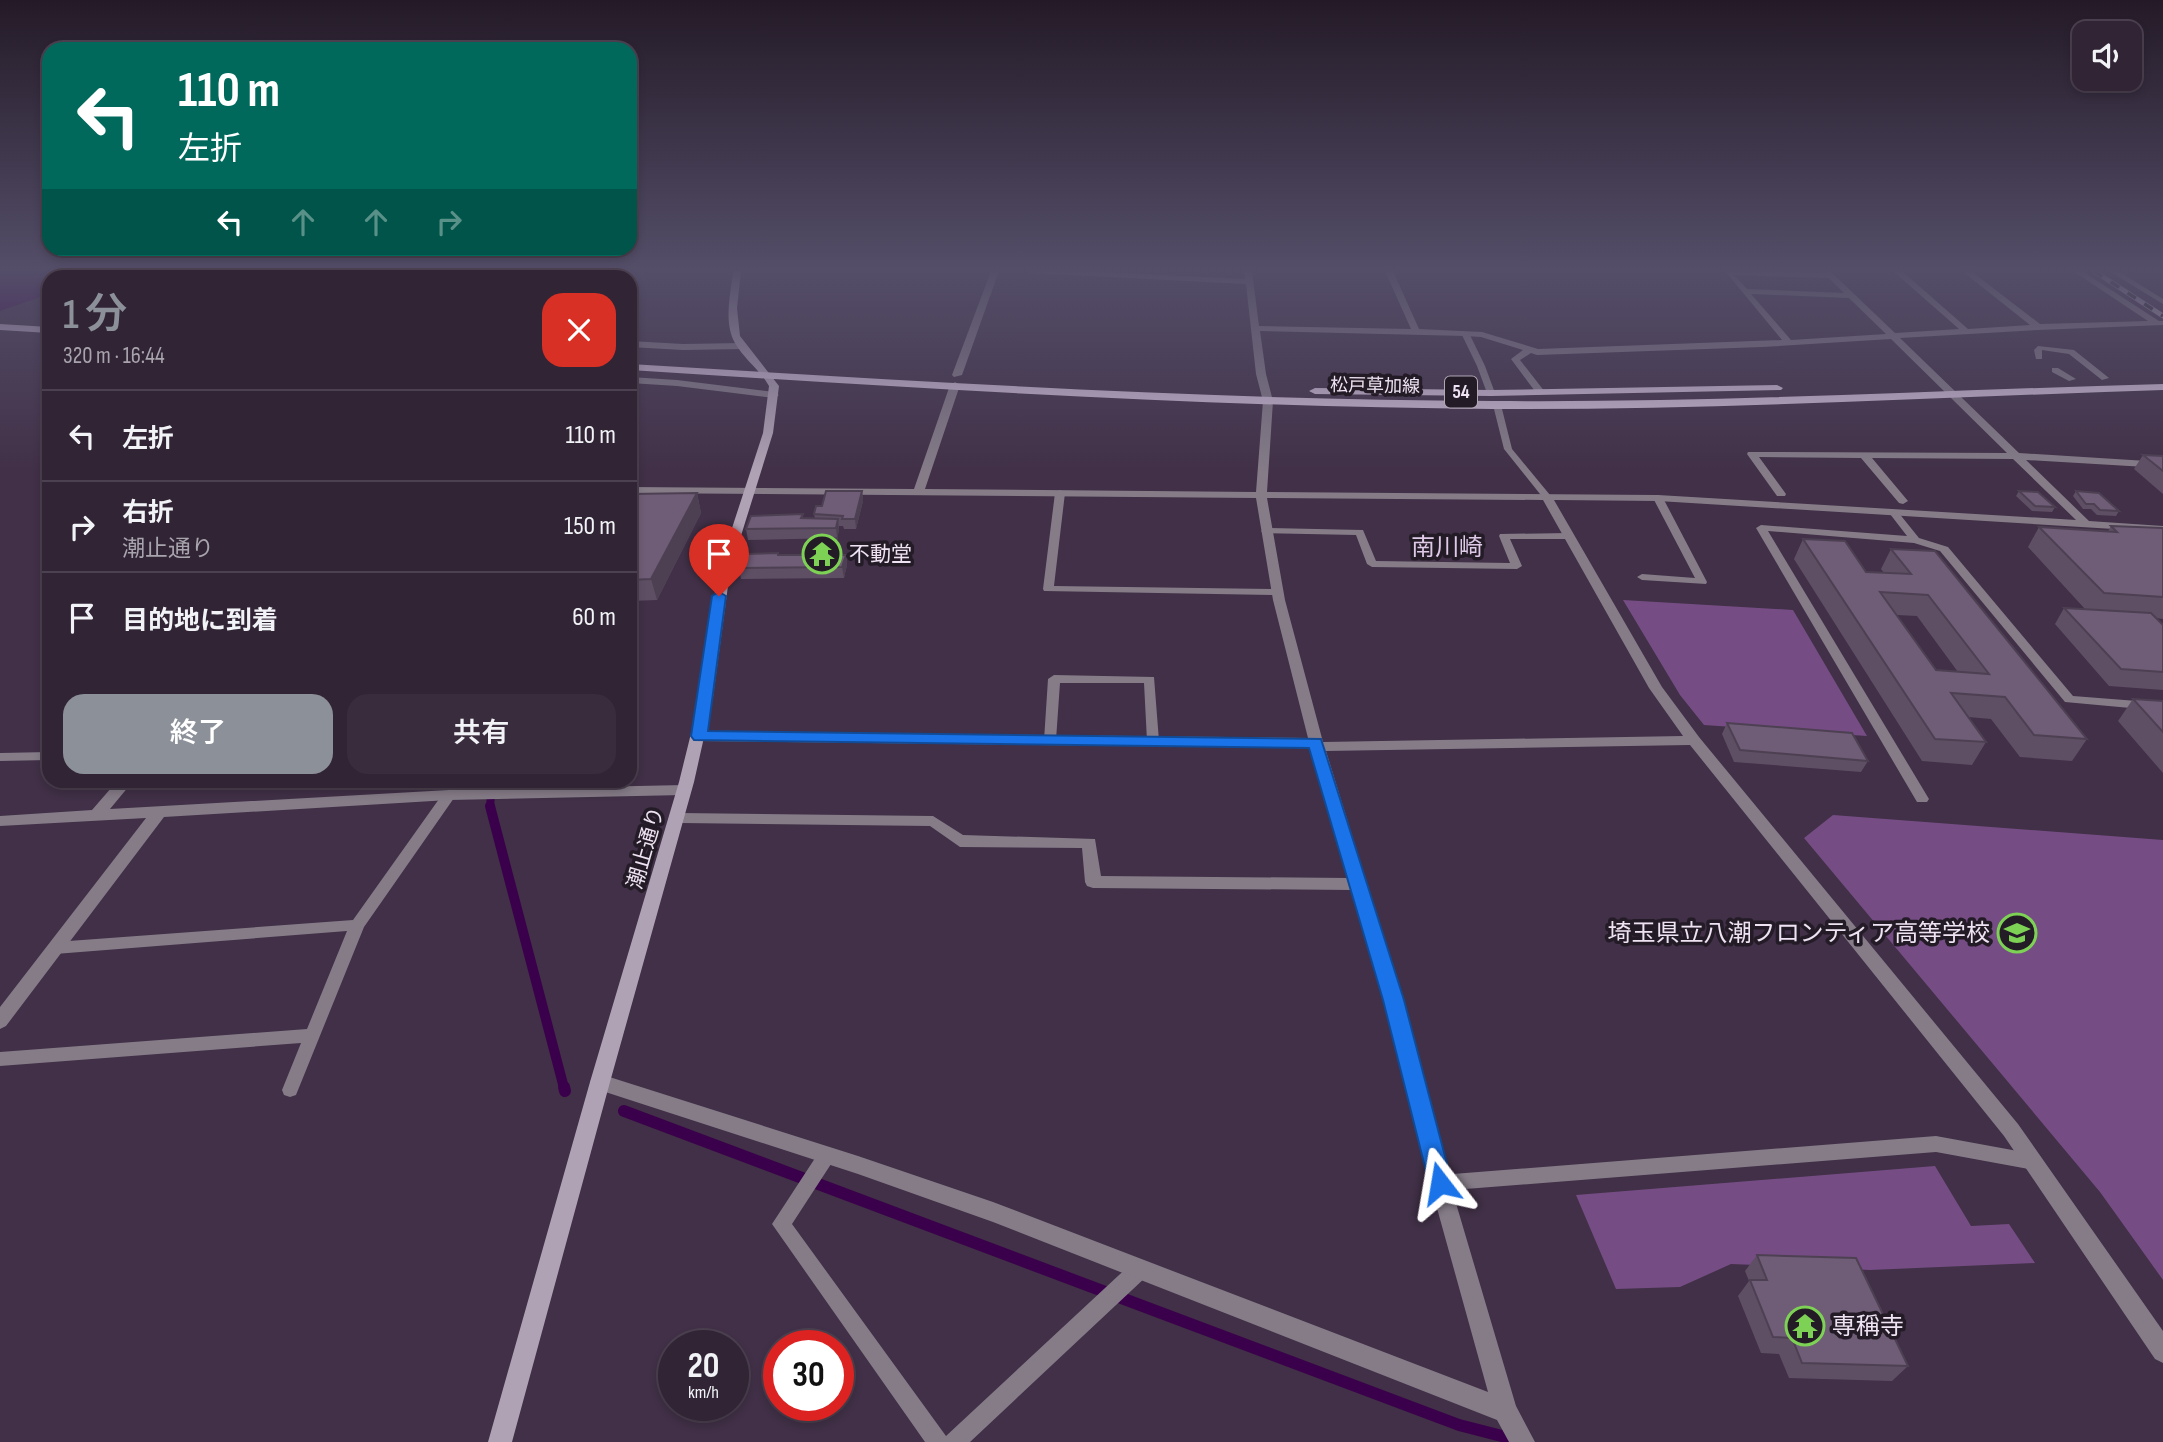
<!DOCTYPE html>
<html lang="ja">
<head>
<meta charset="utf-8">
<style>
  :root { --surface:#312435; --page:#392c3d; --text:#f1f3f6; --muted:#a8a4ad; --line:#4c4150; --accent:#8c9099 }
  body { margin:0; font-family:"Sofia Sans Condensed","Noto Sans JP",sans-serif; background:var(--page); color:var(--text); height:100vh; display:flex; flex-direction:column; font-size:26px; white-space:nowrap }
  * { box-sizing:border-box; margin:0 }
  p { font-size:23px; color:var(--muted) }
  .icon { flex:none; width:38px; height:38px; fill:none; stroke:currentColor; stroke-width:2; stroke-linecap:round; stroke-linejoin:round }
  .map { position:relative; flex:1; overflow:hidden }
  .drawer { position:absolute; left:42px; top:270px; width:595px; height:518px; display:flex; flex-direction:column; background:var(--surface); border-radius:21px; box-shadow:0 4px 10px #0003,0 0 0 2px var(--line) }
  .drawer>* { flex:none }
  .hud { position:absolute; left:42px; top:42px; width:595px; height:214px; border-radius:21px; box-shadow:0 4px 10px #0003,0 0 0 2px var(--line); background:#00695c; color:#fff; overflow:hidden }
  .fabs { position:absolute; left:2072px; top:21px; display:grid; gap:14px }
  .fabs a { display:grid; place-items:center; width:70px; height:70px; border-radius:14px; background:var(--surface); box-shadow:0 4px 10px #0003,0 0 0 2px var(--line); font-size:35px }
  .speed { position:absolute; left:658px; top:1330px; display:flex; gap:14px; font-size:35px; font-weight:700; text-align:center }
  .speed>* { display:grid; place-content:center; width:91px; height:91px; border-radius:50%; background:var(--surface); box-shadow:0 4px 10px #0003,0 0 0 2px var(--line); line-height:1 }
  .speed small { font-size:18px; font-weight:400 }
  .speed .limit { border:10px solid #d22; background:#fff; color:#111 }
  .pin { position:absolute; display:grid; place-items:center; width:60px; height:60px; color:#fff; margin:-72px -30px; border-radius:50% 50% 50% 0; rotate:-45deg; box-shadow:0 0 7px #0007 }
  .pin .icon { rotate:45deg }
  .me { position:absolute; width:77px; margin:-38px; rotate:346deg; stroke-linejoin:round; filter:drop-shadow(0 0 5px #0008) }
  .turn { display:flex; align-items:center; gap:24px; height:147px; padding:0 21px; font-size:32px }
  .turn .icon { width:91px; height:91px; stroke-width:2.5 }
  .turn b { display:block; font-size:49px; line-height:60px }
  .lanes { display:flex; align-items:center; height:66px; padding:0 21px; background:#0003; justify-content:center; gap:35px; direction:ltr }
  .lanes .off { opacity:.35 }
  .round { display:grid; place-items:center; flex:none; width:74px; height:74px; border-radius:21px; background:var(--page) }
  .head { display:flex; align-items:center; justify-content:space-between; height:119px; padding:0 21px }
  h1 { font-size:42px; font-weight:600; line-height:52px; color:var(--accent) }
  .action { display:flex; gap:14px; margin-top:auto; padding:14px 21px }
  .action a { flex:1; height:80px; border-radius:21px; background:var(--accent); color:#fff; font-size:28px; font-weight:600; line-height:80px; text-align:center }
  .action a+a { background:var(--page); color:var(--text) }
  ul { padding:0; list-style:none }
  li { display:flex; align-items:center; gap:21px; height:91px; padding:0 21px; border-top:2px solid var(--line) }
  li div { flex:1 }
  li b { display:block; font-size:26px }
  li em { font-style:normal }
  .map>svg:first-child { display:block }
</style>
</head>
<body>
<div class="map">
<svg width="2163" height="1442" viewBox="0 0 2163 1442">
  <rect width="100%" height="100%" fill="#413047"/>
  <g fill="#754d84">
    <polygon points="1623,600 1793,610 1867,736 1704,725 1680,695"/>
    <polygon points="1833,815 2163,840 2163,1280 2100,1192 1804,838"/>
    <polygon points="1935,1166 1971,1226 2009,1224 2035,1263 1870,1270 1731,1264 1680,1287 1616,1289 1576,1195"/>
  </g>
  <polygon fill="#3b004b" points="0,271 111,271 96,276 49,276 49,294 0,311"/>
  <g fill="none" stroke-linecap="round" stroke-linejoin="round">
    <polyline stroke="#3b004b" stroke-width="4.5" points="44,407 49,408"/>
    <polyline stroke="#3b004b" stroke-width="8" points="490,808 492,780"/>
    <polyline stroke="#3b004b" stroke-width="10" points="490,806 564,1088"/>
    <g stroke="#3b004b" stroke-width="12">
      <polyline points="564,1087 565,1091"/>
      <polyline points="624,1111 1459,1425 1525,1442"/>
    </g>
    <g fill="#857c88" fill-rule="evenodd">
      <polygon points="1462,331 1469,333 1485,366 1495,393 1494,395 1487,393 1477,366 1461,333"/>
      <polygon points="2038,346 2074,350 2109,378 2102,380 2069,354 2042,350 2042,359 2036,359 2034,350"/>
      <polygon points="2052,368 2058,368 2076,379 2069,381 2052,372"/>
      <polygon points="1494,403 1501,405 1512,449 1550,495 1550,499 1544,499 1504,449 1493,405"/>
      <polygon points="1060,490 1065,493 1054,586 1277,589 1282,592 1277,595 1044,591 1043,589 1055,493"/>
      <polygon points="1658,495 1663,498 1707,582 1706,584 1642,580 1637,577 1642,574 1695,578 1653,498"/>
      <polygon points="1895,511 1898,512 1919,538 1948,547 2073,696 2163,703 2163,711 2065,702 1940,551 1914,543 1768,531 1929,799 1927,802 1917,802 1756,528 1761,525 1907,536 1890,514"/>
      <polygon points="1266,528 1363,530 1376,561 1510,563 1499,536 1500,534 1569,533 1574,536 1569,539 1510,539 1522,566 1517,569 1372,567 1367,564 1356,535 1263,533 1261,531"/>
      <polygon points="1054,675 1154,677 1159,741 1153,745 1147,741 1144,683 1060,683 1056,740 1050,744 1046,743 1044,740 1048,679"/>
      <polygon points="49,752 49,760 0,761 0,753"/>
      <polygon points="449,791 454,792 456,795 454,798 364,927 296,1095 290,1097 284,1095 282,1090 301,1043 0,1066 0,1052 307,1029 347,931 55,954 50,952 47,948 50,944 55,942 353,920 444,792"/>
      <polygon points="1936,1136 2034,1154 2040,1156 2043,1162 2040,1168 2034,1170 1936,1152 1440,1191 1434,1189 1431,1183 1434,1177 1440,1175"/>
      <polygon points="827,1147 833,1149 836,1155 833,1161 792,1224 946,1436 1133,1262 1140,1260 1147,1262 1150,1269 1147,1276 970,1442 925,1442 772,1224 821,1149"/>
    </g>
    <g fill="#857c88" fill-rule="evenodd">
      <polygon points="991,271 999,271 962,375 954,377 952,375"/>
      <path d="M1028,271H1079L1245,279L1244,271H1252L1259,326L1411,329L1385,271H1393L1419,329L1482,332L1538,349L1782,340L1725,271L1824,273L1822,271H1830L1895,333L1959,329L1893,271H1902L1968,329L2030,325L1962,271H1971L2040,324L2148,321L2073,271H2082L2159,321H2163V325L2038,330L1900,338L2019,453L2163,462V468L2026,460L2089,521L2163,526V532L1658,501L1554,500L1662,687L1699,737L2018,1124L2163,1331V1363L2155,1359L2004,1136L1690,745L1326,751L1403,1000L1450,1183L1516,1406L1535,1442H1509L1497,1420L993,1222L858,1174L593,1088L590,1082L593,1076L600,1074L858,1156L993,1202L1488,1392L1430,1183L1385,1000L1352,890L1093,888L1087,886L1085,882L1082,848L960,847L930,826L680,823L675,822L672,818L675,814L680,813L933,816L963,835L1095,839L1101,876L1349,878L1310,748L699,741L692,736L699,731L1308,738L1273,600L1256,498L630,493V487L914,489L950,385L955,382L960,385L925,489L1256,492L1263,401L1256,374L1246,284L1032,273ZM1734,275L1829,278L1844,293L1747,289ZM1751,294L1849,298L1886,334L1791,340ZM1260,331L1465,336L1481,337L1523,350L1511,359L1537,394L1540,395L1545,392L1520,360L1531,353L1537,355L1762,347L1891,339L2007,453L1748,452L1747,454L1777,496H1785L1786,494L1759,457L1861,458L1899,503L1903,504L1908,501L1872,458L2013,459L2076,520L1658,495L1267,492L1273,401L1266,374ZM1267,498L1543,500L1649,688L1683,736L1323,742L1285,600Z"/>
      <polygon points="2109,271 2118,271 2163,299 2163,304"/>
      <polygon points="630,341 683,344 742,343 746,346 742,349 683,350 630,347"/>
      <polygon points="630,377 677,380 774,392 779,395 774,398 677,386 630,383"/>
      <polygon points="118,780 134,780 110,809 449,790 684,785 691,790 684,795 449,800 164,817 6,1026 0,1029 0,1007 146,818 0,826 0,816 92,810"/>
    </g>
    <path fill="#b0a2b5" fill-rule="evenodd" d="M733,271H741L737,308L740,336L779,386L773,433L730,571L713,697L694,782L610,1082L512,1442H488L590,1082L679,782L700,697L718,571L763,433L769,386C760,370 744,359 735,343C723,322 731,293 733,271Z"/>
    <g fill="#d2bfd8" fill-rule="evenodd">
      <polygon points="0,324 49,327 49,333 0,330"/>
      <path d="M630,364C917,381 1205,400 1493,401C1716,403 1940,390 2163,384V390C1940,397 1716,410 1493,409C1205,407 917,388 630,370Z"/>
      <polygon points="1777,385 1783,388 1781,390 1491,396 1315,394 1309,391 1315,388 1491,390"/>
    </g>
    <defs>
      <polyline id="rail" points="2094,271 2163,316"/>
    </defs>
    <use href="#rail" stroke="#bcafc0" stroke-width="5"/>
    <use href="#rail" stroke="#231b26" stroke-width="3.5" stroke-dasharray="10" stroke-linecap="butt"/>
  </g>
  <g fill="#5f4f65" fill-rule="evenodd">
    <polygon points="2143,455 2163,456 2163,494 2134,469"/>
    <polygon points="862,491 863,501 856,529 844,529 843,526 839,526 839,530 837,538 748,540 746,529 803,514 803,518 815,519 814,514 822,506"/>
    <polygon points="2019,491 2055,507 2052,512 2032,511 2016,496"/>
    <polygon points="2076,491 2119,511 2116,516 2097,515 2091,509 2083,509 2073,496"/>
    <polygon points="697,493 701,513 657,600 630,601 630,494"/>
    <polygon points="2111,526 2163,528 2163,619 2156,618 2163,625 2163,690 2109,686 2055,624 2064,608 2085,609 2028,547 2039,527 2108,531"/>
    <path d="M1803,539L1866,572L1884,573L1881,569L1891,549L2087,739L2072,761L2020,757L1991,719L1968,717L1986,742L1972,765L1922,761L1794,559ZM1896,615L1917,616L1958,672L1936,670Z"/>
    <polygon points="838,543 836,555 846,555 847,565 844,578 741,579 739,568 778,553 779,555 804,555 804,554"/>
    <polygon points="2133,699 2163,701 2163,773 2118,721"/>
    <polygon points="1727,723 1868,761 1861,772 1734,762 1722,734"/>
    <polygon points="1757,1255 1908,1366 1892,1381 1789,1378 1779,1354 1761,1353 1738,1296 1749,1281 1745,1271"/>
  </g>
  <g fill="#4e4053">
    <polygon points="862,491 863,501 856,529 855,519"/>
    <polygon points="697,493 701,513 657,600 651,579"/>
    <polygon points="838,519 839,530 837,538 836,528"/>
    <polygon points="837,538 838,543 835,558 834,552"/>
    <polygon points="846,555 847,565 844,578 842,567"/>
  </g>
  <g fill="#6f5c76" stroke="#4e4053" stroke-width="2" fill-rule="evenodd">
    <polygon points="2143,455 2163,456 2163,471"/>
    <polygon points="826,491 862,491 855,519 842,519 843,516 814,514 816,506 822,506"/>
    <polygon points="2019,491 2038,492 2055,507 2035,506"/>
    <polygon points="2076,491 2099,493 2119,511 2100,510 2094,504 2086,504"/>
    <polygon points="697,493 651,579 630,580 630,494"/>
    <polygon points="803,514 801,518 838,519 836,528 746,529 751,516"/>
    <polygon points="2111,526 2163,528 2163,597 2104,593 2039,527 2117,532"/>
    <polygon points="837,538 834,552 830,552 830,555 809,555 809,554 804,554 805,547 810,547 812,539"/>
    <path d="M1803,539L1845,541L1866,572L1911,574L1891,549L1935,551L2087,739L2034,735L2005,697L1951,693L1986,742L1935,739ZM1880,592L1928,595L1989,674L1936,670Z"/>
    <polygon points="778,553 778,555 846,555 842,567 739,568 745,554"/>
    <polygon points="2064,608 2151,613 2163,625 2163,672 2121,669"/>
    <polygon points="2133,699 2163,701 2163,732"/>
    <polygon points="1727,723 1852,733 1868,761 1740,750"/>
    <polygon points="1757,1255 1856,1258 1908,1366 1802,1363 1792,1338 1773,1337 1750,1280 1767,1280"/>
  </g>
  <linearGradient id="sky" x2="0" y2="1"><stop stop-color="#241a27"/><stop offset="0.57" stop-color="#544e69"/><stop offset="1" stop-color="#544e69" stop-opacity="0"/></linearGradient>
  <rect width="2163" height="473" fill="url(#sky)"/>
  <polygon fill="#1a73e8" stroke="#114b97" stroke-width="2" points="719,592 726,596 708,731 1321,739 1404,1000 1452,1183 1449,1191 1440,1194 1432,1191 1429,1183 1383,1000 1309,748 694,740 691,736 712,596"/>
  <defs>
    <symbol id="temple-ring" viewBox="-11 -11 22 22"><circle r="9.5" fill="#231b26" stroke="#7dd154" stroke-width="1.5"/><path d="M0-6L5-2H3V0L6.5 2.5H4V6H1.5V3h-3V6H-4V2.5H-6.5L-3 0V-2H-5Z" fill="#7dd154"/></symbol>
    <symbol id="school-ring" viewBox="-11 -11 22 22"><circle r="9.5" fill="#231b26" stroke="#7dd154" stroke-width="1.5"/><path d="M0-5L7-2L0 1L-7-2ZM-4 1L0 2.5L4 1V4Q0 6-4 4Z" fill="#7dd154"/></symbol>
  </defs>
  <g fill-rule="evenodd">
    <use href="#temple-ring" x="800" y="532" width="44" height="44"/>
    <use href="#school-ring" x="1995" y="911" width="44" height="44"/>
    <use href="#temple-ring" x="1783" y="1304" width="44" height="44"/>
  </g>
  <g text-anchor="middle" dominant-baseline="central" stroke-width="7" stroke-linejoin="round" paint-order="stroke">
    <g font-size="18" fill="#eee3f2" stroke="#231b26">
      <text transform="translate(1375 386) rotate(1)">松戸草加線</text>
    </g>
    <rect fill="#231b26" stroke="#b1a7b5" stroke-width="2" x="1445" y="376.5" width="32" height="31" rx="5"/>
    <g font-size="19" font-weight="bold" fill="#eee3f2">
      <text x="1461" y="392">54</text>
    </g>
    <g font-size="21" fill="#eee3f2" stroke="#231b26" text-anchor="start">
      <text x="849" y="554">不動堂</text>
    </g>
    <g font-size="21" fill="#eee3f2" stroke="#231b26">
      <text transform="translate(646 848) rotate(-74)">潮止通り</text>
    </g>
    <g font-size="24" fill="#dec9e7" stroke="#231b26">
      <text x="1447" y="547">南川崎</text>
    </g>
    <g font-size="24" fill="#eee3f2" stroke="#231b26" text-anchor="end">
      <text x="1990" y="933">埼玉県立八潮フロンティア高等学校</text>
      <text x="1832" y="1326" text-anchor="start">専稱寺</text>
    </g>
  </g>
</svg>
<div class="fabs">
<a><svg class="icon" aria-label="sound" viewBox="0 0 24 24"><path d="M4 9h4l5-4v14l-5-4H4zM17 9q2 3 0 6"/></svg></a>
</div>
<div class="speed"><div>20<small>km/h</small></div><div class="limit">30</div></div>
<div class="pin" style="left:719px;top:596px;background:#d93025"><svg class="icon" aria-label="arrive" viewBox="0 0 24 24"><path d="M6 21V4h12l-3 4 3 4H6"/></svg></div>
<svg class="me" style="left:1440px;top:1183px" viewBox="-20 -20 40 40"><path d="M0-17L14 15 0 8-14 15z" fill="#1a73e8" stroke="#fff" stroke-width="4"/></svg>
<div class="hud">
<div class="turn"><svg class="icon" aria-label="left" viewBox="0 0 24 24"><path d="M17 20v-9H6M10 6l-5 5 5 5"/></svg><div><b>110 m</b>左折</div></div>
<div class="lanes"><svg class="icon" aria-label="left" viewBox="0 0 24 24"><path d="M17 20v-9H6M10 6l-5 5 5 5"/></svg><svg class="icon off" aria-label="ahead" viewBox="0 0 24 24"><path d="M12 20V5M6 11l6-6 6 6"/></svg><svg class="icon off" aria-label="ahead" viewBox="0 0 24 24"><path d="M12 20V5M6 11l6-6 6 6"/></svg><svg class="icon off" aria-label="right" viewBox="0 0 24 24"><path d="M7 20v-9h11M14 6l5 5-5 5"/></svg></div>
</div>
<section class="drawer">
<div class="head"><div><h1>1 分</h1><p>320 m · 16:44</p></div><a class="round" style="background:#d93025;color:#fff"><svg class="icon" aria-label="close" viewBox="0 0 24 24"><path d="M6 6l12 12M18 6L6 18"/></svg></a></div>
<ul>
<li><svg class="icon" aria-label="left" viewBox="0 0 24 24"><path d="M17 20v-9H6M10 6l-5 5 5 5"/></svg><div><b>左折</b></div><em>110 m</em></li>
<li><svg class="icon" aria-label="right" viewBox="0 0 24 24"><path d="M7 20v-9h11M14 6l5 5-5 5"/></svg><div><b>右折</b><p>潮止通り</p></div><em>150 m</em></li>
<li><svg class="icon" aria-label="arrive" viewBox="0 0 24 24"><path d="M6 21V4h12l-3 4 3 4H6"/></svg><div><b>目的地に到着</b></div><em>60 m</em></li>
</ul>
<div class="action"><a>終了</a><a>共有</a></div>
</section>
</div>
</body>
</html>
